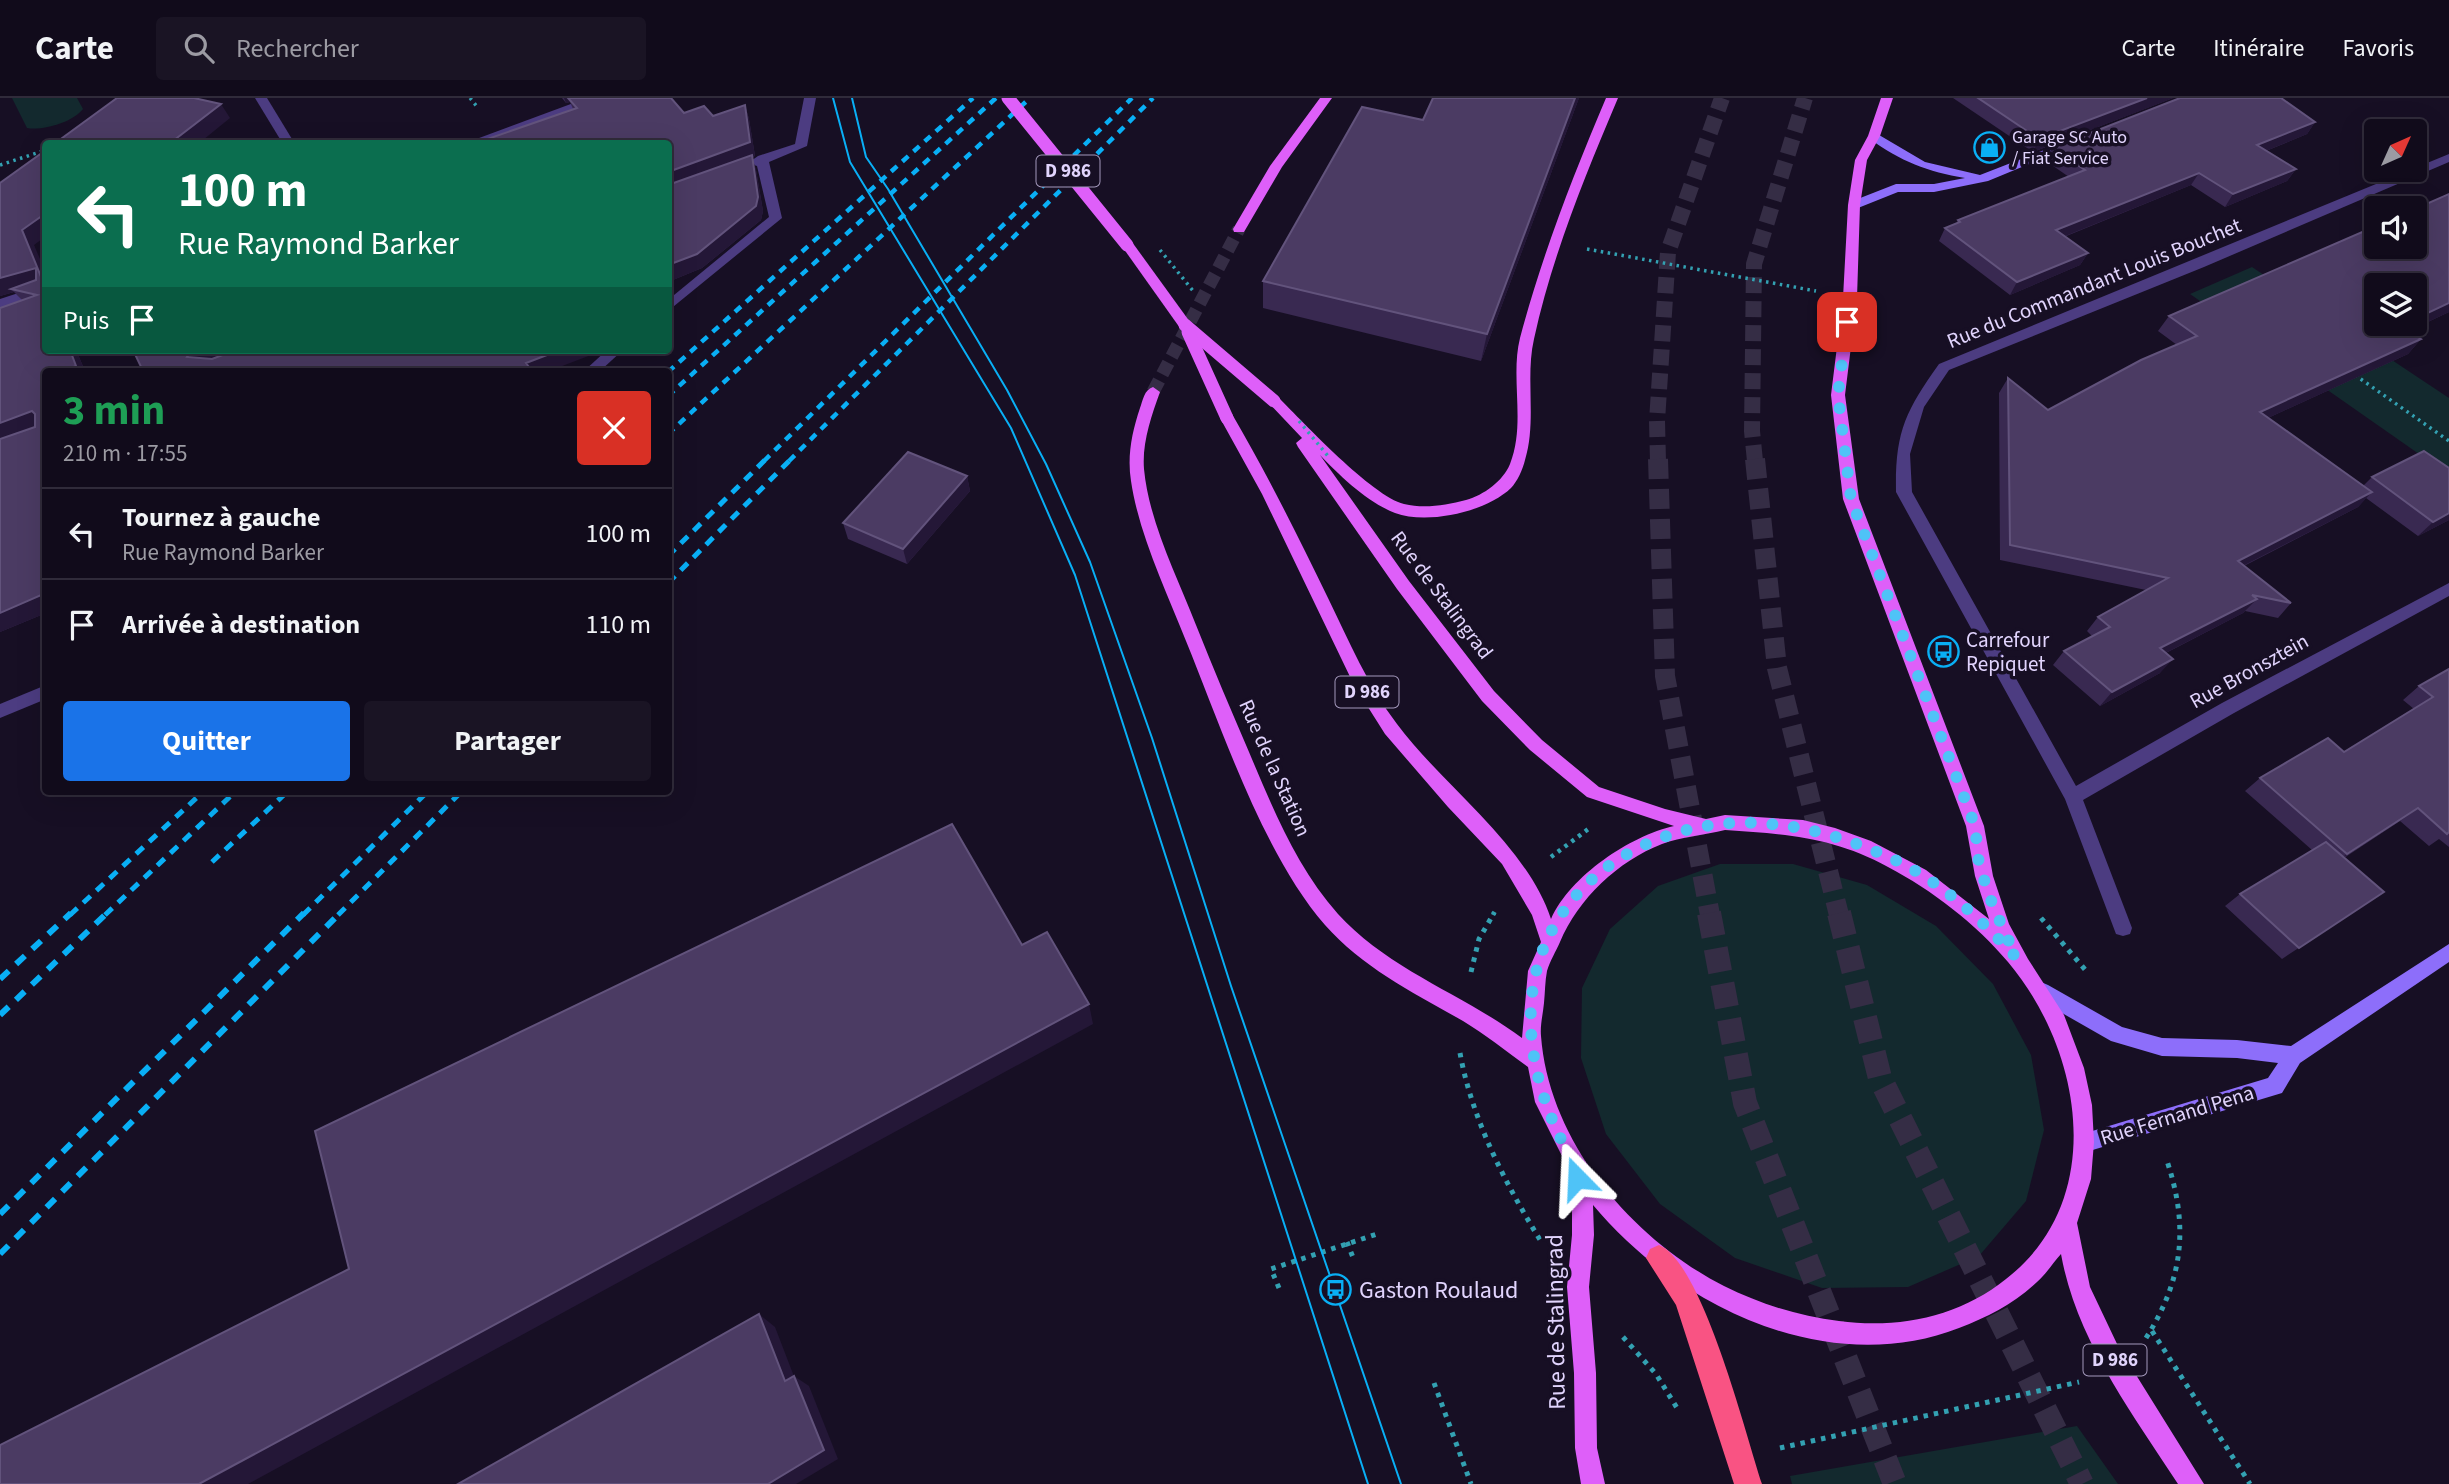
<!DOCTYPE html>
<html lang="fr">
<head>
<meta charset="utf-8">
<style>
  :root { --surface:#110b1b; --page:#1a1424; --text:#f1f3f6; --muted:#9c9ba3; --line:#302b3a; --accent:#1a73e8 }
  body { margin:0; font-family:"Source Sans 3",sans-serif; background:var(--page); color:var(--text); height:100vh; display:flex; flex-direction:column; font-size:26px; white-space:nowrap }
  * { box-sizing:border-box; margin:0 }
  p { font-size:23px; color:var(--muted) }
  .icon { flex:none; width:38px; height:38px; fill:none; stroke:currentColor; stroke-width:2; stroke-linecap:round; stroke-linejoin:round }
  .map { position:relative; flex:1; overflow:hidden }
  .panel { position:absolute; left:42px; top:270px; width:630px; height:427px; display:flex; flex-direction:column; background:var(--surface); border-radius:7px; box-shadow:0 7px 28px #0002,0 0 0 2px var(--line) }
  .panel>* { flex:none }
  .hud { position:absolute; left:42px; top:42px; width:630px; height:214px; border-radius:7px; box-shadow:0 7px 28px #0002,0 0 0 2px var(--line); background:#0b6e4f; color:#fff; overflow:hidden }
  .needle { width:46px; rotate:45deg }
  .tools { position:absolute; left:2364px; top:21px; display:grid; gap:14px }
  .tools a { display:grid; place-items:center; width:63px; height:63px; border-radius:7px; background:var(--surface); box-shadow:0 7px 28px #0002,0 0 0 2px var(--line); font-size:35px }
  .pin { position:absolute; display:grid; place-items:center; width:60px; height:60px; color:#fff; margin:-30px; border-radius:14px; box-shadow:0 4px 10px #0006 }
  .me { position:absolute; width:77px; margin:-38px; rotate:339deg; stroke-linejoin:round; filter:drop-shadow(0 0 5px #0008) }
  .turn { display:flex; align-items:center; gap:24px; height:147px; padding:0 21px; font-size:32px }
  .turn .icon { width:91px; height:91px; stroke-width:2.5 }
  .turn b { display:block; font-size:49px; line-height:60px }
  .then { display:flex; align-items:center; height:66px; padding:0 21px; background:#0003; gap:14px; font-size:26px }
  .round { display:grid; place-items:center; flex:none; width:74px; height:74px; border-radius:7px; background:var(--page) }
  .summary { display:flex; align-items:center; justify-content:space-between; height:119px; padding:0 21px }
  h1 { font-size:42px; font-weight:700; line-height:52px; color:#1e9e55 }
  .primary-button { display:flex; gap:14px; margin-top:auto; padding:14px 21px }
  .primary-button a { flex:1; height:80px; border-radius:7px; background:var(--accent); color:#fff; font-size:28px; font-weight:700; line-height:80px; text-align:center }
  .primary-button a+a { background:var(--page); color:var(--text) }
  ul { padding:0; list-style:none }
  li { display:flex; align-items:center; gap:21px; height:91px; padding:0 21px; border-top:2px solid var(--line) }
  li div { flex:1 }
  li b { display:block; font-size:26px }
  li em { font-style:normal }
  header { display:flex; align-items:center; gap:42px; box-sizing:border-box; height:98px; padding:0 35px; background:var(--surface); border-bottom:2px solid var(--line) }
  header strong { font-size:33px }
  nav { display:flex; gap:38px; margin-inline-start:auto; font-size:24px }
  .search { width:490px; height:63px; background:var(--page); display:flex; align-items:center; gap:18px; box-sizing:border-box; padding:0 24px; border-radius:7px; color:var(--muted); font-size:26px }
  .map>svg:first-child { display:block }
</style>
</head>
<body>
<header>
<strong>Carte</strong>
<div class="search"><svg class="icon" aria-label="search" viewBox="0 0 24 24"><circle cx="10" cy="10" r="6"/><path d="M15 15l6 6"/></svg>Rechercher</div>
<nav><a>Carte</a><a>Itinéraire</a><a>Favoris</a></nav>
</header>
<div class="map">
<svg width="2449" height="1386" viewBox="0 0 2449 1386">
  <rect width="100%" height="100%" fill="#170f24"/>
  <g fill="#13292e">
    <path d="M12,0H77L83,11C73,24 43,33 27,30Z"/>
    <polygon points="2252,169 2449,300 2449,377 2190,196"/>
    <polygon points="1720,766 1793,766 1867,787 1936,828 1993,886 2031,957 2044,1032 2026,1103 1979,1158 1908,1189 1822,1190 1735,1160 1660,1106 1606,1036 1581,960 1582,890 1610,831 1658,788"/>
    <polygon points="2077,1328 2118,1386 1792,1386 1790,1378"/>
  </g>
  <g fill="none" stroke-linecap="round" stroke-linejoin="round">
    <polyline stroke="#352d45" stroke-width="13" stroke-dasharray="13 7" stroke-linecap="butt" points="1153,294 1239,131"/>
    <g stroke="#352d45" stroke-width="16" stroke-dasharray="16 8" stroke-linecap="butt">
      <polyline points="1658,363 1657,323 1668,154 1722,0"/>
      <polyline points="1755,363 1752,333 1754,166 1805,0"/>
    </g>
    <g stroke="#352d45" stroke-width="20" stroke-dasharray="20 10" stroke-linecap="butt">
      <polyline points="1658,361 1665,578 1710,817"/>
      <polyline points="1755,361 1777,570 1839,817"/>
    </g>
    <g stroke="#352d45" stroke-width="24" stroke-dasharray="24 12" stroke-linecap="butt">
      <polyline points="1709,815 1745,1005 1895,1386"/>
      <polyline points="1839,815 1880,980 2082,1386"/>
    </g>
    <g stroke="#33a1b2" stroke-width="3.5" stroke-dasharray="2.5 4.5" stroke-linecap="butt">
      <polyline points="470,0 478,10"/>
      <polyline points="0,67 46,52"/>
      <polyline points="1587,151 1816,193"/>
      <polyline points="2355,277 2449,343"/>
    </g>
    <g stroke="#33a1b2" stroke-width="4.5" stroke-dasharray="3.5 5" stroke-linecap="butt">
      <polyline points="1551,759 1591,729"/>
      <polyline points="1493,817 1496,811"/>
    </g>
    <g stroke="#33a1b2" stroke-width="5" stroke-dasharray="4.5 6" stroke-linecap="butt">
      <polyline points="2041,820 2088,875"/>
      <polyline points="1471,874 1479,841 1494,815"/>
      <path d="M1460,955C1472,1022 1506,1087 1542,1145"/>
      <polyline points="1347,1144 1354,1162"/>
      <polyline points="1279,1190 1271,1171 1377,1136"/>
      <polyline points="2152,1233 2250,1386"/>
      <polyline points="1623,1239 1656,1276 1677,1310"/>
      <path d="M2146,1240C2184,1180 2189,1127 2166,1060"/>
      <polyline points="1434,1285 1471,1386"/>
      <polyline points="1780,1350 2079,1284"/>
    </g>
    <g fill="#4c3c81" fill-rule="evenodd">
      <polygon points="255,0 267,0 295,46 283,46"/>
      <polygon points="587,0 604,0 482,46 463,46"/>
      <polygon points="804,0 816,0 807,48 769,64 782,120 668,213 668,202 769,119 757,68 748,65 758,58 795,46"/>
      <path d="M2449,56V64L2204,169L1949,272L1924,309L1910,356L1912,394L2076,688L2222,605L2449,485V498L2234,615L2083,702L2132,830L2130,836L2123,838L2116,836L2065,701L1896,394C1895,334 1905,314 1939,266Z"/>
      <polygon points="46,186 46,195 0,210 0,201"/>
      <polygon points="607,252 623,252 600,273 584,273"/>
      <polygon points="46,587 46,601 0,620 0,606"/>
    </g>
    <g fill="#8d6efa" fill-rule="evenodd">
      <path d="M1874,34L1925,64L1980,77L2067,43L2077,46L1988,83L1934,94H1898L1858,110H1850V104L1896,86H1934L1965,80C1928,74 1900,63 1870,41V35Z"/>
      <polygon points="2449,846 2449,864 2300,965 2282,995 2086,1054 2079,1051 2076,1044 2079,1037 2268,980 2278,965 2237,960 2162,958 2111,943 2034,899 2031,893 2034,887 2041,884 2048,887 2122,929 2162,940 2237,942 2291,948"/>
    </g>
    <g fill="#de5ff9" fill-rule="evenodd">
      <polygon points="1320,0 1332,0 1282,69 1244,134 1234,134 1233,131 1270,68"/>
      <path d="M1606,0H1618C1585,78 1552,158 1534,241C1525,280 1537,323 1525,362C1523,371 1517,384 1511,390C1486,414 1427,427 1395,415C1367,404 1340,378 1320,357L1409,483L1494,593L1542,642L1599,689L1665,711L1706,721L1725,717L1803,722L1835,730L1871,743L1926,772L1989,821L1975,778L1966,728L1843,401L1831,297L1843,200L1848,107L1855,62L1868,38L1881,0H1893L1880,38L1867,62L1860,107L1857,200L1845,297L1859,401L1984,728L1993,778L2009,826L2028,861L2064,917L2084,970L2092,1007L2094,1044L2091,1081L2077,1125L2090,1189L2118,1248L2204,1386H2178C2132,1315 2076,1241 2061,1156C2053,1165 2046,1176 2037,1184C2014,1206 1988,1219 1959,1230C1828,1281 1678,1209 1593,1107L1594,1137L1589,1189L1596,1275L1597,1350L1605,1386H1581L1575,1350L1574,1275L1567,1189L1572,1137V1097L1566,1075L1568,1070L1535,1004L1528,969C1506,953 1486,937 1463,923C1414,895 1363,870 1325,827C1263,756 1222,631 1186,543C1166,492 1139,437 1131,383C1127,358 1132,334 1140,310C1143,302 1144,292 1153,289L1160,294C1151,319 1142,345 1144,371C1149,424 1177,478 1196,527C1213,570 1231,612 1249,654C1273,711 1297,770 1338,816C1389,872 1463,896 1522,940L1528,873L1541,844L1532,817L1502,766L1448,709L1385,636L1354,587L1262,396L1220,320L1222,316H1232C1267,376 1298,438 1328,500C1349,543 1368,588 1397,626C1443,688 1527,747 1551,821C1570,778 1630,738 1674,728L1587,699L1530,652L1482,603L1397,491L1298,349L1296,345L1302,340L1267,303L1274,298L1279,300C1304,325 1372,398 1404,406C1425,411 1446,407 1466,402C1484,397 1503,383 1510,366C1526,326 1510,280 1520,240C1542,157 1573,78 1606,0ZM1725,732C1785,736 1834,739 1888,769C1932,792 1976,826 2008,864C2083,953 2108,1102 2006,1181C1959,1219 1898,1231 1839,1223C1799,1218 1760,1206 1724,1188C1632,1141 1549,1044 1541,938C1540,927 1543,916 1544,905C1545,895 1545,883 1547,873C1550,863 1556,853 1560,844C1578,801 1618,763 1662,746C1681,739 1705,737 1725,732Z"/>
      <polygon points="1127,143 1132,144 1190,224 1190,230 1180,230 1121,147"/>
    </g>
    <path fill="#f95383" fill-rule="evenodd" d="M1659,1147C1703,1165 1746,1338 1762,1386H1734L1676,1207L1646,1160L1650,1151Z"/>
    <g stroke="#09aff5" stroke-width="2">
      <polyline points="833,0 850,64 1011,330 1075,477 1368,1386"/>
      <polyline points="852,0 866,59 888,91 1007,292 1046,366 1090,464 1152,640 1231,888 1401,1386"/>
    </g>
    <g stroke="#09aff5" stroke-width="4.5" stroke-dasharray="8 7" stroke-linecap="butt">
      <polyline points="668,274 973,0"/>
      <polyline points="668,298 996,0"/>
      <polyline points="668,336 1030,0"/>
      <polyline points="764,363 1132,0"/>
      <polyline points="789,363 1153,0"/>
    </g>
    <g stroke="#09aff5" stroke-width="5" stroke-dasharray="10 8" stroke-linecap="butt">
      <polyline points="668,458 766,361"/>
      <polyline points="668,485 791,361"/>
      <polyline points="212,764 288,693"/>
      <polyline points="70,817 204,693"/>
      <polyline points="105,817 236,693"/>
      <polyline points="303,817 428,693"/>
      <polyline points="338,817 462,693"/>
    </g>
    <g stroke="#09aff5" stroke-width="6" stroke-dasharray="12 10" stroke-linecap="butt">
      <polyline points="0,881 71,815"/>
      <polyline points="0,917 107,815"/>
      <polyline points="0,1116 304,815"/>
      <polyline points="0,1156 340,815"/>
    </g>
    <g stroke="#33a1b2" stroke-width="3.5" stroke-dasharray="2.5 4.5" stroke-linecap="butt">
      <polyline points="1160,152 1194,194"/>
      <polyline points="1299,323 1328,358"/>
    </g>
    <g stroke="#de5ff9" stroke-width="13">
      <polyline points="1008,0 1127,147"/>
      <polyline points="1185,227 1274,303"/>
      <polyline points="1188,234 1227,320"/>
    </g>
  </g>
  <g fill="#392951">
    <polygon points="562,0 671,0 684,15 713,18 745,7 749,21 755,58 752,59 756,72 763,113 761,122 702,170 668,184 668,46 573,11 570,4 566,5"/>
    <polygon points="1579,0 1481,263 1263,210 1263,183 1423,22"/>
    <polygon points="1953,0 2173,0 2033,54"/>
    <polygon points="2315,24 2307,36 2266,53 2296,71 2287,83 2225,109 2191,87 2064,139 2088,155 2080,167 2010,197 1939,143 1945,130 1956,126 1958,122 2069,79 2046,63 2052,50"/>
    <polygon points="2449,96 2449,214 2409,233 2421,241 2408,256 2268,320 2363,388 2372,379 2449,370 2449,422 2418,438 2366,400 2358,409 2244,468 2291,505 2278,520 2245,513 2243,515 2166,555 2160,575 2100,608 2053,567 2064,553 2092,538 2087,533 2098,519 2146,492 2000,462 1999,295 2008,280 2048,312 2177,247 2158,233 2169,218"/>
    <polygon points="34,147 46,252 76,252 85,273 46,273 46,515 0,534 0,210 22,202 14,194 0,198"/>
    <polygon points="967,378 970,393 907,466 848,441 843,425"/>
    <polygon points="2449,571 2449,749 2439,741 2429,748 2400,723 2344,760 2384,794 2282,861 2225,808 2240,796 2312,752 2245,693 2260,680 2344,654 2414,611 2403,602 2419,588"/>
  </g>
  <g fill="#241737">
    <polygon points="564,0 568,0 570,4 566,5"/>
    <polygon points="1575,0 1579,0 1481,263 1487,236"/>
    <polygon points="2147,0 2173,0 2033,54 2039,41"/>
    <polygon points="221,6 230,20 198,46 169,46"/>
    <polygon points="745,7 749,21 755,58 752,59 756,72 763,113 761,122 702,170 668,184 668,74"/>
    <polygon points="2315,24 2307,36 2249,60 2257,47"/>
    <polygon points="2296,71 2287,83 2225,109 2233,96"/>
    <polygon points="2199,75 2191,87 2048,145 2056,132"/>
    <polygon points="46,115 46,138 34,147 46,175 46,191 11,191 14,194 0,198 0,180 36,170 22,132"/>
    <polygon points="2088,155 2080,167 2010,197 2017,184"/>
    <polygon points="2449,205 2449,214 2387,243 2400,228 2404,226 2415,226 2415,221"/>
    <polygon points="2421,241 2408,256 2248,329 2260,314"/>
    <polygon points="70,252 76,252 85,273 63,273"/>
    <polygon points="195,252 243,252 202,268 187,259 191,253"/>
    <polygon points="560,252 602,252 599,254 549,273 520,273 526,265"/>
    <polygon points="32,313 45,328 0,343 0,325"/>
    <polygon points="967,378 970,393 907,466 903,451"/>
    <polygon points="2372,394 2358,409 2225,477 2238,463"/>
    <polygon points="2449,415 2449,422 2418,438 2433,424"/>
    <polygon points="41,497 46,501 46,515 0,534 0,515"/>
    <polygon points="2257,501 2243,515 2148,564 2160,550"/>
    <polygon points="2173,561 2160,575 2100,608 2112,594"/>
    <polygon points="2418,710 2400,723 2330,768 2347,756"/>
    <polygon points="1089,906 1093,926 248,1386 199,1386"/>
    <polygon points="759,1216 775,1229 800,1294 785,1283"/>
    <polygon points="794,1278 809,1288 838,1361 796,1386 768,1386"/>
  </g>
  <g fill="#4b3b63" stroke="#62537c" stroke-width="2">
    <polygon points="117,0 194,0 221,6 169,46 54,46"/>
    <polygon points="568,0 671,0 684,15 704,8 713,18 745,7 750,44 668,74 668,46 473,46 577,10"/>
    <polygon points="1433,0 1575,0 1487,236 1263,183 1362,9 1423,22"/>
    <polygon points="1978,0 2147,0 2039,41"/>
    <polygon points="2180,0 2281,0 2315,24 2257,47 2296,71 2233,96 2199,75 2056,132 2088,155 2017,184 1945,130 1960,124 1958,122 2085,72 2052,50"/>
    <polygon points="46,52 46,115 22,132 46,191 46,252 70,252 76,268 63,273 46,273 46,509 41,497 0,515 0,341 35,329 35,316 32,313 0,325 0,210 37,197 11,191 36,182 36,170 0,180 0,85"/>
    <polygon points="752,57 758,99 756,108 697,156 668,167 668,87"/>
    <polygon points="2449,96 2449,205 2415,221 2415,187 2376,187 2376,226 2404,226 2400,228 2421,241 2260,314 2372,394 2238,463 2291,505 2252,497 2257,501 2160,550 2173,561 2112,594 2064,553 2110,529 2098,519 2168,480 2010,447 2008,280 2048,312 2141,262 2197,238 2169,218 2376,128 2376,149 2415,149 2415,111"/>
    <polygon points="133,252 195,252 191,253 187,259 212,261 236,252 560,252 526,265 529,269 520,273 143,273"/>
    <polygon points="2424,353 2449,370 2449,415 2433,424 2372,379"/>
    <polygon points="908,354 967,378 903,451 843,425"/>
    <polygon points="2449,571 2449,734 2447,736 2418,710 2347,756 2260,680 2328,640 2344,654 2433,599 2419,588"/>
    <polygon points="952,726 1022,847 1047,834 1089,906 199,1386 0,1386 0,1347 349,1171 315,1033"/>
    <polygon points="2326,744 2384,794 2299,850 2240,796"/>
    <polygon points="759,1216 785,1283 794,1278 824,1352 768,1386 458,1386"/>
  </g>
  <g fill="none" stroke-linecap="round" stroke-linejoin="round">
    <path stroke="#4fc3f7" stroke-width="12" stroke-dasharray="0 21.6" d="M1577,1080C1572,1060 1562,1045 1554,1026C1537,986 1527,941 1532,897C1544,787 1650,720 1756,725C1804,727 1850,741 1893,761C1942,784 1980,821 2016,859L1993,808L1979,767L1975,728L1851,401L1838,297L1847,224"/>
  </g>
  <defs>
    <symbol id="shop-ring" viewBox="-11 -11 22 22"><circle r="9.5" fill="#170f24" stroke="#09aff5" stroke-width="1.5"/><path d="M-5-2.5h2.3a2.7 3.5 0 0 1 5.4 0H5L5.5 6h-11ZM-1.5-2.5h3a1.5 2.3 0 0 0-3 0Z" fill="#09aff5"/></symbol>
    <symbol id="bus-ring" viewBox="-11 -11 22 22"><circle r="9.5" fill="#170f24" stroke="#09aff5" stroke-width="1.5"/><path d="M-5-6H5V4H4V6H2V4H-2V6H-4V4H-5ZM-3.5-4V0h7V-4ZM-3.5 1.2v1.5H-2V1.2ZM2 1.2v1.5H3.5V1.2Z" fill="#09aff5"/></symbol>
  </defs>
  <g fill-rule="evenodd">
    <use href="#shop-ring" x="1972" y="32" width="35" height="35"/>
    <use href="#bus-ring" x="1926" y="536" width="35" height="35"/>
    <use href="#bus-ring" x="1318" y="1174" width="35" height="35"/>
  </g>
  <g text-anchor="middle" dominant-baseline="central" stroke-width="7" stroke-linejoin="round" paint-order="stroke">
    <g font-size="18" fill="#e1d4fd" stroke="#170f24" text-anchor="start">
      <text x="2012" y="39">Garage SC Auto<tspan x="2012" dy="21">/ Fiat Service</tspan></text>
    </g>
    <g fill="#170f24" stroke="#a499bc" stroke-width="2">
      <rect x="1036.5" y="57.5" width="63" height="31" rx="5"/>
      <rect x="1335.5" y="578.5" width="63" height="31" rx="5"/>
      <rect x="2083.5" y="1246.5" width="63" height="31" rx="5"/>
    </g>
    <g font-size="19" font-weight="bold" fill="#e1d4fd">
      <text x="1068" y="73">D 986</text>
      <text x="1367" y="594">D 986</text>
      <text x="2115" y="1262">D 986</text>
    </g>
    <g font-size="21" fill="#e1d4fd" stroke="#170f24">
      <text transform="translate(2094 185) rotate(-22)">Rue du Commandant Louis Bouchet</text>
      <text transform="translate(1442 497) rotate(53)">Rue de Stalingrad</text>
      <text transform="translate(2249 573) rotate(-29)">Rue Bronsztein</text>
      <text transform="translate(1275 670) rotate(66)">Rue de la Station</text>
      <text transform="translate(2177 1017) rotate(-17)">Rue Fernand Pena</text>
    </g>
    <g font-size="21" fill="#e1d4fd" stroke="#170f24" text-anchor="start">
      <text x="1966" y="542">Carrefour<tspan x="1966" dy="24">Repiquet</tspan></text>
    </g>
    <g font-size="24" fill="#e1d4fd" stroke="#170f24" text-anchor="start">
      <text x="1359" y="1192">Gaston Roulaud</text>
    </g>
    <g font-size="24" fill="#e1d4fd" stroke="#170f24">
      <text transform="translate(1556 1224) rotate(-91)">Rue de Stalingrad</text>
    </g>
  </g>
</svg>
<div class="tools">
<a><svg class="needle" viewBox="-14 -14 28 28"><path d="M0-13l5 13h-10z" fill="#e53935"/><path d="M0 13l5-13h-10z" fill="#9c9ba3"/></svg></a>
<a><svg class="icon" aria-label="sound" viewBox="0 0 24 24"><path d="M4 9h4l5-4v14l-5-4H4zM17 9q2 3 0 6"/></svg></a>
<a><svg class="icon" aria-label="layers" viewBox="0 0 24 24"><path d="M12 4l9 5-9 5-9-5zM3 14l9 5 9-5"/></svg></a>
</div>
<div class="pin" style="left:1847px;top:224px;background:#d93025"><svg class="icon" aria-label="arrive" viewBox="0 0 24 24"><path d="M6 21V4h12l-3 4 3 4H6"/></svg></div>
<svg class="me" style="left:1577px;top:1080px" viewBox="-20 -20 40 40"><path d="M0-17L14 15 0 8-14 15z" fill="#4fc3f7" stroke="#fff" stroke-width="4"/></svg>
<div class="hud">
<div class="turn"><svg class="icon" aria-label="left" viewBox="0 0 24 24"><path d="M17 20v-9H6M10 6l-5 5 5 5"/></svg><div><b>100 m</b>Rue Raymond Barker</div></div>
<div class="then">Puis<svg class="icon" aria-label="arrive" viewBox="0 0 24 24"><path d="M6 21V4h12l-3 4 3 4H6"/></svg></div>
</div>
<section class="panel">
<div class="summary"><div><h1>3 min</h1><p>210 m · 17:55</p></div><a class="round" style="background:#d93025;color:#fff"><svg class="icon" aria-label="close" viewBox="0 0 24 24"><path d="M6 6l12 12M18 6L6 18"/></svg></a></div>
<ul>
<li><svg class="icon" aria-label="left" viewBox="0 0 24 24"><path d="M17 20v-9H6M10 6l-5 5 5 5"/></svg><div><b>Tournez à gauche</b><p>Rue Raymond Barker</p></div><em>100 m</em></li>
<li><svg class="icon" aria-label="arrive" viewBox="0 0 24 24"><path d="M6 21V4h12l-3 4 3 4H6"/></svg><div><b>Arrivée à destination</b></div><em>110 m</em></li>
</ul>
<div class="primary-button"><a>Quitter</a><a>Partager</a></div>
</section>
</div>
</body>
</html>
